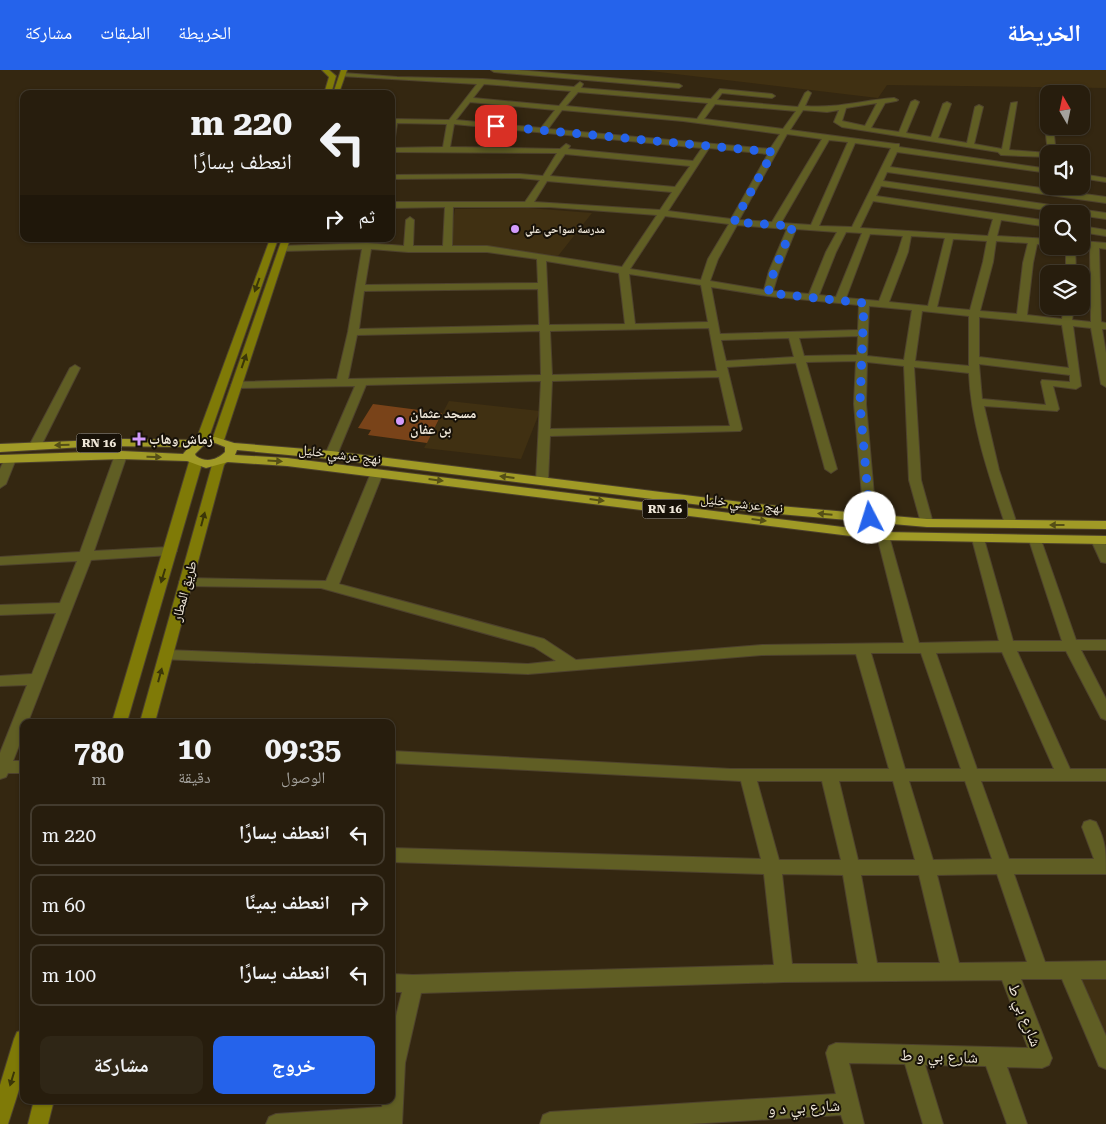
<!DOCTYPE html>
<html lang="ar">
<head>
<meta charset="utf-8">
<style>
  :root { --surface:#271d0d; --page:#2f2616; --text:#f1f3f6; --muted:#a4a29d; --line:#433b2e; --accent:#2563eb }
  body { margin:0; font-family:"Roboto Serif","Noto Naskh Arabic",serif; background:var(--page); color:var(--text); direction:rtl; height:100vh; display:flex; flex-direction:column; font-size:19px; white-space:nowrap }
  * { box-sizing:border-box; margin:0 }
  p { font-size:16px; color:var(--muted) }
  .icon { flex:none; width:28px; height:28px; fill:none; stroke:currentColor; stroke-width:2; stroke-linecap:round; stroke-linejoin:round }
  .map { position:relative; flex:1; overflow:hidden; direction:ltr }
  .details { position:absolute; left:20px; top:649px; width:375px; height:385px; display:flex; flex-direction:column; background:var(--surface); border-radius:10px; box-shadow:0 1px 4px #0004,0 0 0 1px var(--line); direction:rtl }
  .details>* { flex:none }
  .banner { position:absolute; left:20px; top:20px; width:375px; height:152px; border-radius:10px; box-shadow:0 1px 4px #0004,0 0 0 1px var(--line); direction:rtl; background:#271d0d; color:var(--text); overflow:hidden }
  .needle { width:32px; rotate:351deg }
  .buttons { position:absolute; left:1040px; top:15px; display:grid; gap:10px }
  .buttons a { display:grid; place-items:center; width:50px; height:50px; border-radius:10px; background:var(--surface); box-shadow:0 1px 4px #0004,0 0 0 1px var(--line); font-size:25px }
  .pin { position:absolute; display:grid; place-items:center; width:42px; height:42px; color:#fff; margin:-21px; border-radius:10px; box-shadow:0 2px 8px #0006 }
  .me { position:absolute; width:55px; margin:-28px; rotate:355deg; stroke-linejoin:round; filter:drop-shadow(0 0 4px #0008) }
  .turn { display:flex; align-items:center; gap:18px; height:105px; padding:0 20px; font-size:22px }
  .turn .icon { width:65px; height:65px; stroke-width:2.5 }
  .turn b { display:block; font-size:35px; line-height:42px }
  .then { display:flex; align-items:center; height:48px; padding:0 20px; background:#0003; gap:10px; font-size:19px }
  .eta { display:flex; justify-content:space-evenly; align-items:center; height:85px; text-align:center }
  .eta b { font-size:30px; font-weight:700; line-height:35px }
  .button { display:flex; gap:10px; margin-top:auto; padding:10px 20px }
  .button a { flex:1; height:58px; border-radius:10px; background:var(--accent); color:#fff; font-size:20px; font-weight:700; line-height:58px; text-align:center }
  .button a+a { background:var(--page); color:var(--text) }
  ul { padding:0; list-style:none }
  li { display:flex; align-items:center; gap:15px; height:62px; margin:0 10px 8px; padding:0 10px; border:2px solid var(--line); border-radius:10px }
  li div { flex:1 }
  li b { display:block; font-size:19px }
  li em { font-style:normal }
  header { display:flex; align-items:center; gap:30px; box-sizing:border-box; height:70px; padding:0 25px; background:var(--accent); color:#fff }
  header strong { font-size:24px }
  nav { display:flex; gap:28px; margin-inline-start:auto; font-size:18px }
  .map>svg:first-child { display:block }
</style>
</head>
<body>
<header>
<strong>الخريطة</strong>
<nav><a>الخريطة</a><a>الطبقات</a><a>مشاركة</a></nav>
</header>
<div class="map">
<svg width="1106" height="1054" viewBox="0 0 1106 1054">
  <rect width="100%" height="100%" fill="#342711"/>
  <g fill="#403012">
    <polygon points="642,0 1106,0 1106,18 887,15 878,28"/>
    <polygon points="529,138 592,143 558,186 494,178 449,176 455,139"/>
    <polygon points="449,331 540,341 521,389 424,378"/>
    <polygon points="1081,907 1106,907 1106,968"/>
  </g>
  <polygon fill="#794319" points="373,334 442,343 427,373 368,365 371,360 358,358"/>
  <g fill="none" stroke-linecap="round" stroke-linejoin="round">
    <defs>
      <g id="minor">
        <polygon points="491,0 517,0 679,14 682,16 679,18 494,2"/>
        <path d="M343,3L397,7L483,9L574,17L580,12L583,14L581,18L711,29L720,19L772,24L775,26L772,28L722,23L717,30L798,37L805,23L808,21L811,23L805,36C835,39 864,30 894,28L898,30L896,31L885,33L871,58L899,62L911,32L915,30L919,32L906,63L931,67L943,34L947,32L951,34L938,68L967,73L975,37L979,35L983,37L974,74L1002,79L1011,33L1017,32L1009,80L1048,83L1046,65L1050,63L1054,65L1056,84H1049V87L1001,85L998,82L842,57L834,52L839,40L827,42L803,40L790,60L896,74H899V77L1049,99V103L897,82L890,97L1106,127V133L887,102L883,111L1106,143V149L881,116L876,126L1049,151V157L1001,150L997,166L1049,169V175L1037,174L1033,193L1027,245L1062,249L1064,236H1074L1072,250L1091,252L1090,177L1079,176H1081V171L1106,173V179L1099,178L1101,252L1106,253V259H1102L1106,283V317L1101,314L1091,258L1073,256L1081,316L1076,319L1053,316L1059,339L1057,341L984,336L999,400L1017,454L1011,458L1005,454C989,405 971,354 969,303L914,297L921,410L933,453L927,457L921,453L909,410L904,296L867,292L866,334L876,448L870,452L864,448L854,334L856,291L806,292L837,399L831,403L825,399L796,293L727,297L742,359L740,361L550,366L548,411L542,415L536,411L541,311L366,315L337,385L331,389L327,388L325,385L355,316L236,318L231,315L236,312L337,309L348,262L362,179L283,181L280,180V176L367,173L404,176L406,150L410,147L414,150L413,176H443L445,137L391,138V132H525L540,110L520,108L391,109V105L520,104L543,106L557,83L391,82V78L443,77L447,54L397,53L395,67L391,69V49L449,50L477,14L341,6L340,5ZM484,14L571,21L559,36L473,28ZM578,22L708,33L697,49L566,36ZM470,32L555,40L541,58L456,50ZM877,33L865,56L842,51L846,38ZM715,34L796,41L783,59L704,49ZM562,40L683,51L780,64L770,79L548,59ZM454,54L702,78L693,91L568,79L570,76L566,74L560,79L450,77ZM787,64L822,69L772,152L739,150ZM829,70L848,72L811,155L781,153ZM855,73L891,78L852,157L819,156ZM709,78L768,84L731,149L668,141ZM565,84L690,96L675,117L550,106ZM547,111L672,122L660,140L534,132ZM873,131L993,149L988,166L860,158ZM453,137H550L657,145L622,197L487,176H452ZM665,146L729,154L708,189L701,210L630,199ZM737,155L787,159L769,201L764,220L710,211L718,189ZM796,159L837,162L826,182L809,224L773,221L779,201ZM846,162L862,163L836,227L819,225L836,182ZM870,164L903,166L898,182L879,231L846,228ZM911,166L945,168L928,236L889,232L908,182ZM953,169L987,171L983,192L970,240L937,237ZM996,171L1028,173L1023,193L1017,244L980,241L993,192ZM371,179L408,182H487L537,189L538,213L365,215ZM546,191L619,203L625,254L549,255ZM629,204L701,215L708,252L635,254ZM711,217L768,226L859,235L858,260L720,264ZM538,219L539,255L359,259L364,221ZM869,236L912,240L904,290L867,286ZM922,241L969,246V296L915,291ZM979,247L1062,255L1069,298L979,287ZM709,258L717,301L552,305L550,261ZM540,261L541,305L348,309L357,265ZM858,266L857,285L804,286L799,268ZM789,268L794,287L726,291L721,270ZM979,294L1070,305V312L1042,310L1041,312L1046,335L982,329ZM719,307L730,356L550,359L552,311Z"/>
        <polygon points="1081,104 1106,108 1106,112 1081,108"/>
        <polygon points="1081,156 1106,160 1106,166 1081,162"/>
        <polygon points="1066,176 1075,176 1076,204 1066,204"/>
        <polygon points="75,295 80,298 41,376 35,380 31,378 29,376 70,298"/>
        <polygon points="121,381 127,385 94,481 170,477 177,481 170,485 91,490 28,652 24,652 24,663 13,691 24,691 24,703 8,703 6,707 0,709 0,683 27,615 0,616 0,606 32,604 56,543 0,545 0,535 60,533 77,491 0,495 0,487 80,482 115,385"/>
        <polygon points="10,385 16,389 6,414 0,418 0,399 6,386"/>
        <path d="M377,399L383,403L339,514L544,569L576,590L762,575L904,573L877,466L883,462L889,466L919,573L999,571L972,469L978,465L984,469L1013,571H1062L1029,470L1035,466L1040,467L1076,570H1106V580H1081L1106,629V650L1101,648L1066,581H1017L1070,699H1106V711H981L1009,789H1094L1082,757L1084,752L1090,750L1096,752C1106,772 1106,782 1106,804H1014L1045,892L1106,891V909H1081L1106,966V999L1099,996L1062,909H1021L1052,988L1049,995L1042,998L1007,997L1027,1054H1007L986,996L925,995L943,1054H923L905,994L849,993L864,1054H844L841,1045L689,1054H540L543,1045L550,1042L836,1024L826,983L829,976L836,973L1028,978L1002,910L784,912L421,923L405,993L402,1054H266L269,1047L276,1044L382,1037L383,1030H391V966L402,922H391V904L413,905L774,895L764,804L391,792V778L761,789L741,711L391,693V681L731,699H889L856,584L762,585L528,604L161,589L159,585L161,581L166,580L528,594L556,591L534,577L321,518L186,516L181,515L179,512L181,509L186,508L326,511L371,403ZM1002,582L1054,699H977L936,583ZM871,583H921L961,699H905ZM757,711H822L841,790H779ZM839,711H893L915,790H858ZM909,711H965L992,789L933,790ZM782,804L843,805L858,894H792ZM997,804L1027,892L959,893L937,805ZM861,805H919L940,893H877Z"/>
        <polygon points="1097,466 1102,467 1106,475 1106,493 1101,492 1091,470"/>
      </g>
      <g id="secondary">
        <polygon points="322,0 329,0 336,6 331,24 324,24 329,7"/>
        <polygon points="341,0 347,0 339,23 333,24"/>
        <polygon points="270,169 278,169 207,373 201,376 197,375 195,373"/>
        <polygon points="282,169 290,169 224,370 218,373 214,372 212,370"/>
        <polygon points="222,386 228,390 224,395 155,652 140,652 212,395 218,387"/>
        <polygon points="195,388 199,389 201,397 127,652 112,652 189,392"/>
        <polygon points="24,960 24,1004 8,1054 0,1054 0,1015 14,969 17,962"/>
        <polygon points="34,1030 54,1030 48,1054 28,1054"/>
      </g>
      <path id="trunk" d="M215,367L234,373L331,381L757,434L927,449L1106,451V459L927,457L757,442L331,389L237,380L235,385L287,388L883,462L1106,466V474L883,470L287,396L228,392L206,398L187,391L121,389L0,393V385L121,381L183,384L189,377L100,376L0,382V374L124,369L199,370ZM215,373L225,377V382C217,390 206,393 196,386L195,384L203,376Z"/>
    </defs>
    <use href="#minor" stroke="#4e422d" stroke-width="2"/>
    <use href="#secondary" stroke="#4e422d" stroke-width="2"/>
    <use href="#trunk" stroke="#4e422d" stroke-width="2"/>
    <use href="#minor" fill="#605e24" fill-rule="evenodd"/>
    <use href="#secondary" fill="#7f7a07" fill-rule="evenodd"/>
    <use href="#trunk" fill="#a09a26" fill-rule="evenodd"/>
  </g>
  <defs><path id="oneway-solid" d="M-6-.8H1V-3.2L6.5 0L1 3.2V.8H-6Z" transform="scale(1.25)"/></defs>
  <g fill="#3b3608">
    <use href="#oneway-solid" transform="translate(257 215) rotate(110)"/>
    <use href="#oneway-solid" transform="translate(244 291) rotate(-71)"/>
    <use href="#oneway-solid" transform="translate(203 449) rotate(-75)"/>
    <use href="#oneway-solid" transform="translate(163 506) rotate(107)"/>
    <use href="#oneway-solid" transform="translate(160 605) rotate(-75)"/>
    <use href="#oneway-solid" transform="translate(12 1009) rotate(107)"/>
  </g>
  <g fill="#554f16">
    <use href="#oneway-solid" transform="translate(62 375) rotate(178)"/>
    <use href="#oneway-solid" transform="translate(154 387) rotate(2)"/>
    <use href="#oneway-solid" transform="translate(275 391) rotate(4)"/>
    <use href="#oneway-solid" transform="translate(507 407) rotate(-173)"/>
    <use href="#oneway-solid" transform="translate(436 410) rotate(7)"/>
    <use href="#oneway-solid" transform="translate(597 430) rotate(7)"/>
    <use href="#oneway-solid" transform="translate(825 444) rotate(-175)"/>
    <use href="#oneway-solid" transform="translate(759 450) rotate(7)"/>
    <use href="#oneway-solid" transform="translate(1057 455) rotate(-180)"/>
  </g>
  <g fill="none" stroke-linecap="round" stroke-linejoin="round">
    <polyline stroke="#2563eb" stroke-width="9" stroke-dasharray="0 16.2" points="496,56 773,82 734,152 793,156 774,201 768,223 864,233 860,334 870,448"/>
  </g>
  <g fill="#d39cfc" stroke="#171108" stroke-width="2">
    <circle cx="515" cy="159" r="5"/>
    <circle cx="400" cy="351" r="5"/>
    <path d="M136.5 361.5h5v5h5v5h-5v5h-5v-5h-5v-5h5z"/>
  </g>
  <g text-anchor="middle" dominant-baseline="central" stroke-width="4" stroke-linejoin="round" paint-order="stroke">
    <g font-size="11" font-weight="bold" fill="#eee6d8" stroke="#171108" text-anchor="start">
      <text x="525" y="159">مدرسة سواحي علي</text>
    </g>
    <g fill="#171108" stroke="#aea69a" stroke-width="1">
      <rect x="76.5" y="363.5" width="45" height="19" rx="4"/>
      <rect x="642.5" y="429.5" width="45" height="19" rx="4"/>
    </g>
    <g font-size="12" font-weight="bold" fill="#eee6d8">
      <text x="99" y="373">RN 16</text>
      <text x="665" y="439">RN 16</text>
    </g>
    <g font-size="14" font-weight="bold" fill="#eee6d8" stroke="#171108" text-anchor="start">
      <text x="410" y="343">مسجد عثمان<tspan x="410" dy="16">بن عفان</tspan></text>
      <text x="149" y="369">زماش وهاب</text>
    </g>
    <g font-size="14" fill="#eee6d8" stroke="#171108">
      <text transform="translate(340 384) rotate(7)">نهج عرشي خليل</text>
      <text transform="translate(742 433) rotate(7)">نهج عرشي خليل</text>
      <text transform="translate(184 521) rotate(-75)">طريق المطار</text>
    </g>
    <g font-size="16" fill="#eee6d8" stroke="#171108">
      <text transform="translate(1025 945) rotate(69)">شارع بي ط</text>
      <text transform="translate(939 986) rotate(2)">شارع بي و ط</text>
      <text transform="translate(804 1037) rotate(-3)">شارع بي د و</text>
    </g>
  </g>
</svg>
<div class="buttons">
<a><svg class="needle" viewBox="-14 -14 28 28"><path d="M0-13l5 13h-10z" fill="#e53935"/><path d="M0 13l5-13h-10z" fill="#a4a29d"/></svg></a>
<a><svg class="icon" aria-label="sound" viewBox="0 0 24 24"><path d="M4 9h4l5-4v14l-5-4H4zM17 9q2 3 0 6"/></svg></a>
<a><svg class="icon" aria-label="search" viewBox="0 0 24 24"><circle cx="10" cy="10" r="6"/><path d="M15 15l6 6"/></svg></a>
<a><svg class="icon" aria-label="layers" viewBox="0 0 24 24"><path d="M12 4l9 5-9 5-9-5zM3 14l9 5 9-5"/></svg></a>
</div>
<div class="pin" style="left:496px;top:56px;background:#d93025"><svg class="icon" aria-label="arrive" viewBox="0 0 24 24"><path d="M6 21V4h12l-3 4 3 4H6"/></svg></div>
<svg class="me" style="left:870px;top:448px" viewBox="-20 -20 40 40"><circle r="19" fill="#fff"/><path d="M0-13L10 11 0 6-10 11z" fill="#2563eb"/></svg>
<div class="banner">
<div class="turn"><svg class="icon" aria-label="left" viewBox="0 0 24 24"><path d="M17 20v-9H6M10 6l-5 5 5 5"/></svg><div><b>220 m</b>انعطف يسارًا</div></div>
<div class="then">ثم<svg class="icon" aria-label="right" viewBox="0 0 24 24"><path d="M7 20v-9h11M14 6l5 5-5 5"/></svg></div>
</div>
<section class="details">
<div class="eta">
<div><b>09:35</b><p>الوصول</p></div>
<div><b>10</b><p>دقيقة</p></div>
<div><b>780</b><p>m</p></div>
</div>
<ul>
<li><svg class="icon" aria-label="left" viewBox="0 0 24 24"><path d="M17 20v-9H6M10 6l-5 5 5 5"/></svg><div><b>انعطف يسارًا</b></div><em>220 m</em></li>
<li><svg class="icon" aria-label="right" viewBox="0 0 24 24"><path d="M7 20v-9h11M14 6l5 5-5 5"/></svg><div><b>انعطف يمينًا</b></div><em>60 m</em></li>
<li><svg class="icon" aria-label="left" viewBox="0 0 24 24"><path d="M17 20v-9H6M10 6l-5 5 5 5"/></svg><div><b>انعطف يسارًا</b></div><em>100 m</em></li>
</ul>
<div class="button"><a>خروج</a><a>مشاركة</a></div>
</section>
</div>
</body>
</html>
